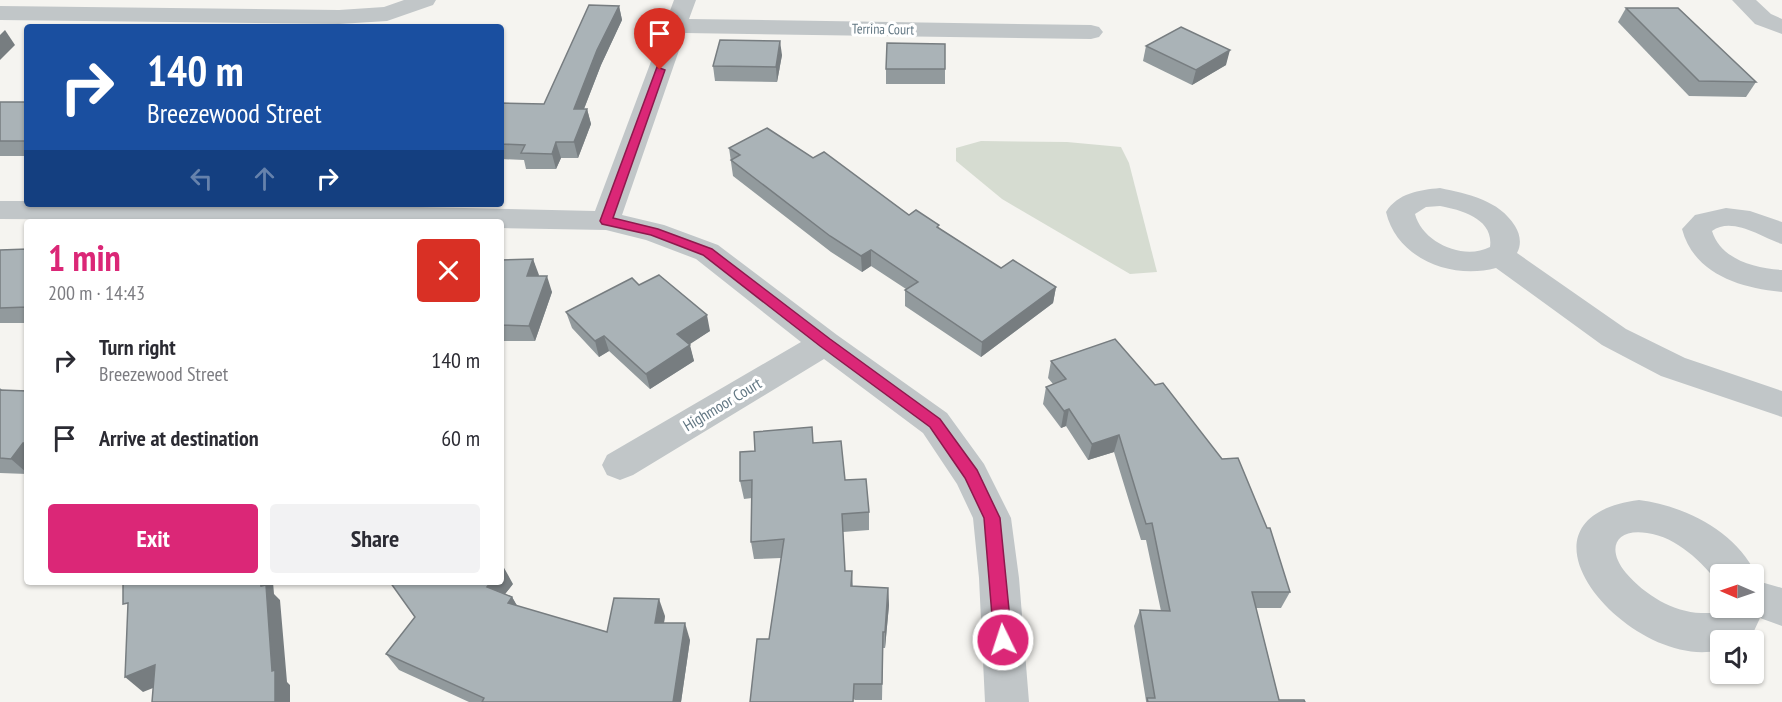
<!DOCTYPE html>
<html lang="en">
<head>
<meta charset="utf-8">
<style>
  :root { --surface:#fff; --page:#f2f2f3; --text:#2b2b33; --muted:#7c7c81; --accent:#db2777 }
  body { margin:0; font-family:"PT Sans Narrow",sans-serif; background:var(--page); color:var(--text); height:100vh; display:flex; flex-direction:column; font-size:22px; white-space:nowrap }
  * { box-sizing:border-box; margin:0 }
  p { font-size:20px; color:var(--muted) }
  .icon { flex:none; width:33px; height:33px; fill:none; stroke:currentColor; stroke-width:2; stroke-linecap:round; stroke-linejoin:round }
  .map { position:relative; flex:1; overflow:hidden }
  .side { position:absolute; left:24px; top:219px; width:480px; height:366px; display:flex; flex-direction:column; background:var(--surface); border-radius:6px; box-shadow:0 2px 4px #0004 }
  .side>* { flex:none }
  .banner { position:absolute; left:24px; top:24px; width:480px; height:183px; border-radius:6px; box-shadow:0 2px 4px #0004; background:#1a4fa0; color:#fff; overflow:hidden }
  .needle { width:39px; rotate:272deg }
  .tools { position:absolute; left:1710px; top:564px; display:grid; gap:12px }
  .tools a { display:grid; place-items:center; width:54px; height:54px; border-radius:6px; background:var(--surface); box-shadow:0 2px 4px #0004; font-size:30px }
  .pin { position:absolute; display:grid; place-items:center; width:51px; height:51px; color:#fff; margin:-62px -26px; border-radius:50% 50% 50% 0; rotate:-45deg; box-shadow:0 0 6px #0007 }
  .pin .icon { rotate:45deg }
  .me { position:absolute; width:66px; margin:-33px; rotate:356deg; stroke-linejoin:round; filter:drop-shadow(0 0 4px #0008) }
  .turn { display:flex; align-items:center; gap:21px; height:126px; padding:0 24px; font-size:27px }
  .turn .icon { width:78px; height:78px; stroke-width:2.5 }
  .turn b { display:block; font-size:42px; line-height:51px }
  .lanes { display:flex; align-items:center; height:57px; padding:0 24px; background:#0003; justify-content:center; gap:30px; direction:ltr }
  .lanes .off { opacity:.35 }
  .round { display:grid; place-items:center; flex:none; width:63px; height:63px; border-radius:6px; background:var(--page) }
  .summary { display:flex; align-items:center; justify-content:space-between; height:102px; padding:0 24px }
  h1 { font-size:36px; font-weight:800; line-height:45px; color:var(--accent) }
  .primary-button { display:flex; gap:12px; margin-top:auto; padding:12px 24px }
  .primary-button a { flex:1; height:69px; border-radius:6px; background:var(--accent); color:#fff; font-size:24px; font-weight:800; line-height:69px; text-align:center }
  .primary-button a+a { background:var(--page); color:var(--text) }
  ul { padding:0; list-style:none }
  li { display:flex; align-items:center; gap:18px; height:78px; padding:0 24px }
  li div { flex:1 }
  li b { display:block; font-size:22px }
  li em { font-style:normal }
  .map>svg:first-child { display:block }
</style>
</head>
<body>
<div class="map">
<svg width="1782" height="702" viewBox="0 0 1782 702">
  <rect width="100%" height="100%" fill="#f5f4f0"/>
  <polygon fill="#d6dcd1" points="981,141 1067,142 1121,147 1129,163 1157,272 1130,274 1002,199 956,161 956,148"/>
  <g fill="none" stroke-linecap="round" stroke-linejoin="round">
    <g fill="#c1c6c8" fill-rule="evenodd">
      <polygon points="404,0 436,0 433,5 387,21 339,24 0,20 0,6 339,10 384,7"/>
      <polygon points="674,0 696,0 689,19 1091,25 1099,27 1103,32 1099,37 1091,39 685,33 622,215 664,225 718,245 837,335 947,413 984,464 1011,518 1019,578 1029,702 985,702 979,578 973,518 957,484 923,433 824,359 633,475 620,480 607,475 602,465 607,455 801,342 696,259 646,240 606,230 501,228 501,222 0,219 0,201 27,201 27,204 282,204 595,211"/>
      <polygon points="1732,0 1756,0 1771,14 1782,19 1782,34 1755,24"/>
      <path d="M1440,188C1468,194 1499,200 1515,226C1520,234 1522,244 1517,253L1626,329L1685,358L1782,391V417L1661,376L1602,345L1496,268C1452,280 1397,259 1386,212C1398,193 1419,190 1440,188ZM1440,206C1462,210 1494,219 1490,247C1463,261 1422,242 1415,214L1426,207Z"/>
      <path d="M1726,208L1750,211L1782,222V244C1762,238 1733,216 1712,231C1721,260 1755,268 1782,270V292C1740,288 1694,274 1682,229L1695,215Z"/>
      <path d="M1639,500C1684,506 1735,530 1756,574L1754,579V574H1720V585C1702,562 1677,537 1647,533C1615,528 1606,549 1626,573C1645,595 1673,612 1701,613C1709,613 1717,614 1722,608H1754V580L1782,588V626L1760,618L1754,631L1744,640H1720V650C1633,672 1495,519 1639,500Z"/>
    </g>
  </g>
  <g fill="#929a9d">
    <polygon points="619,6 622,20 601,65 584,109 587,109 591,124 578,158 561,158 556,169 526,169 524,160 501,159 501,103 544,104"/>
    <polygon points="1626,8 1756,82 1746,97 1689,96 1618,22"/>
    <polygon points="1146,46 1226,65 1192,85 1143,61"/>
    <polygon points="782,55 777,82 715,81 713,66"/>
    <rect x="886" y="69" width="59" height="15"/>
    <rect x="0" y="102" width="27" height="54"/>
    <polygon points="729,148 813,158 909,215 939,228 1001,268 1056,287 1053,303 981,357 905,306 905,290 906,289 871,266 862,272 831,252 733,176"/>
    <polygon points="27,249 27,323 0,323 0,250"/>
    <polygon points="533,259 538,276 552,292 535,341 501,341 501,260"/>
    <polygon points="639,285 710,331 689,344 694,361 650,389 609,351 599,357 572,328 566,312"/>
    <polygon points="1051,361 1290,592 1281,608 1256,608 1279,700 1305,702 1146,702 1146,701 1134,626 1140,610 1161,611 1146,540 1141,540 1114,452 1088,460 1066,426 1061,428 1043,404 1046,387 1053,384 1048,378"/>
    <polygon points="0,388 2,390 27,391 27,474 0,473"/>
    <polygon points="813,443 845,480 869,512 869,530 843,532 845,571 852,571 853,587 888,588 889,605 885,648 883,648 882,700 855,700 769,639 781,558 754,559 751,542 752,498 744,499 740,481"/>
    <polygon points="513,584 505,594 512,597 517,606 607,632 665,616 664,623 690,640 681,702 469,702 399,670 386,654"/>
  </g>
  <g fill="#777d80">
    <polygon points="619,6 622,20 601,65 578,124 574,109 597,50"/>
    <polygon points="5,30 15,45 0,60 0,35"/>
    <polygon points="780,41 782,55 777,82 776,67"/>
    <polygon points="1230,50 1226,65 1192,85 1196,70"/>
    <polygon points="587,109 591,124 578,158 574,142"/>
    <polygon points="556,142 561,158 556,169 552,154"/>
    <polygon points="871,250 871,266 862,272 861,256"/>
    <polygon points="533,259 539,275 532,291 527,276"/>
    <polygon points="547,276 552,292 535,341 529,326"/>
    <polygon points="1056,287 1053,303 981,357 982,342"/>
    <polygon points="707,315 710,331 681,350 677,334"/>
    <polygon points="604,336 609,351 599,357 595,341"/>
    <polygon points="690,345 694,361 650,389 646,374"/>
    <polygon points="1069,409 1066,426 1061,428 1064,411"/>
    <polygon points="1119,435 1114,452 1088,460 1092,444"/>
    <polygon points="23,443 27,447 27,473 11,459"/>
    <polygon points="503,566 513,584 497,604 487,587 491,582 501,582 501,569"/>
    <polygon points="260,582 273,582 274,594 280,600 287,682 290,685 290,702 275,702 272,671"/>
    <polygon points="888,588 889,605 885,648 885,632"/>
    <polygon points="512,597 522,614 508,603"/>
    <polygon points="659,599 665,616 661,640 655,623"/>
    <polygon points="685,623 690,640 681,702 673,702"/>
    <polygon points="155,665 173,680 143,692 125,677"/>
  </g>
  <g fill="#aab3b7" stroke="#777d80" stroke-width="1.5">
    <polygon points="589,5 619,6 597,50 574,109 587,109 574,142 556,142 552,154 521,153 525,145 501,144 501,103 544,104"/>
    <polygon points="1626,8 1678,8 1756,82 1699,81"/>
    <polygon points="1181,27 1230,50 1196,70 1146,46"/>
    <polygon points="720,40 780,41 776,67 713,66"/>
    <polygon points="887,43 945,44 945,69 886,69"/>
    <rect x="0" y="102" width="27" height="39"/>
    <polygon points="767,128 813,158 824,152 909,215 916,210 939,225 937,227 1001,268 1013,260 1056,287 982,342 905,290 918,282 871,250 861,256 830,236 731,160 740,155 729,148"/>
    <polygon points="27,249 27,307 0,308 0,250"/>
    <polygon points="533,259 527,276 547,276 529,326 501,325 501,260"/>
    <polygon points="659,275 707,315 677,334 690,345 646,374 604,336 595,341 566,312 632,278 639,285"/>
    <polygon points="1115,339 1155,385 1163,383 1222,459 1238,458 1267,528 1270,528 1290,592 1252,592 1279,700 1304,700 1305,702 1148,702 1147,698 1155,698 1140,610 1170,611 1152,523 1146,524 1119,435 1092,444 1069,409 1064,411 1046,387 1066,379 1051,361"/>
    <polygon points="0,390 27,391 27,443 23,443 11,459 0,458"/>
    <polygon points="812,427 813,443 841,441 845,480 866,479 869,512 842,514 845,571 852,571 851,586 888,588 885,632 883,632 882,684 854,684 853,702 750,702 757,639 769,639 784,539 751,542 752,480 740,481 740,452 755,451 754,432"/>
    <polygon points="123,582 260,582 261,586 266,585 272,671 275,670 275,702 152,702 155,665 125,677 128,603 123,604"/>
    <polygon points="390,582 491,582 487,587 512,597 508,603 607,632 614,598 659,599 655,623 685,623 673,702 482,702 484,698 386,654 415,617"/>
  </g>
  <polygon fill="#db2777" stroke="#8e194d" stroke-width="1.5" points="657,67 665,70 613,218 658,229 712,249 830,339 940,419 977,470 1000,518 1012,640 1009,646 1003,648 997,646 994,640 984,518 965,478 930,427 820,346 703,255 651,235 602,224 600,221"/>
  <g text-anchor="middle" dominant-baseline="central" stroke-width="6" stroke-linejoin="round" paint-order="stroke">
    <g font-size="14" fill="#627783" stroke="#fff">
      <text transform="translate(883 29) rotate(1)">Terrina Court</text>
    </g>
    <g font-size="16" fill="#627783" stroke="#fff">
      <text transform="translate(722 404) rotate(-31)">Highmoor Court</text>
    </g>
  </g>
</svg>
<div class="tools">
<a><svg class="needle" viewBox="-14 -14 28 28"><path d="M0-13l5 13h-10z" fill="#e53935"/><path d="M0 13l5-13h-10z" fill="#7c7c81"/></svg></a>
<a><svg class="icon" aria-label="sound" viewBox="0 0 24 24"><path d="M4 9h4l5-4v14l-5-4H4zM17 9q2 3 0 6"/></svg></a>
</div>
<div class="pin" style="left:660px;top:70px;background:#d93025"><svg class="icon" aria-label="arrive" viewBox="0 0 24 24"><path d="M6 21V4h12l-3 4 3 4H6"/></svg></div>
<svg class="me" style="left:1003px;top:640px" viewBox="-20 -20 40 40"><circle r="17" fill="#db2777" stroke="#fff" stroke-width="3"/><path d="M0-11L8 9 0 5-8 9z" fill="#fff"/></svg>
<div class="banner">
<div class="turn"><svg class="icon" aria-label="right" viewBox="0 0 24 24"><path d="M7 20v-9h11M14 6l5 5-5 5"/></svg><div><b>140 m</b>Breezewood Street</div></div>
<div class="lanes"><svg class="icon off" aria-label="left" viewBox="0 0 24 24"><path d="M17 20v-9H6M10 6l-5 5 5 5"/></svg><svg class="icon off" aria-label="ahead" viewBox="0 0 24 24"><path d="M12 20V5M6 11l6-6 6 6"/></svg><svg class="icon" aria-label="right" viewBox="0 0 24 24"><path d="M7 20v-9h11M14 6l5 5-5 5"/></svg></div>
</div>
<section class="side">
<div class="summary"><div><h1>1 min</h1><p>200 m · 14:43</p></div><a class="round" style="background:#d93025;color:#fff"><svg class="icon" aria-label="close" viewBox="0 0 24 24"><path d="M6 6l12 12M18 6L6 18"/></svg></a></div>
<ul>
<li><svg class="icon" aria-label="right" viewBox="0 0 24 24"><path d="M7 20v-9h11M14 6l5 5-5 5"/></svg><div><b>Turn right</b><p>Breezewood Street</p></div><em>140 m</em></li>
<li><svg class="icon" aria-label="arrive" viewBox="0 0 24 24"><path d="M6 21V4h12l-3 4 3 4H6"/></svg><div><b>Arrive at destination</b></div><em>60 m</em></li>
</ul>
<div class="primary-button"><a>Exit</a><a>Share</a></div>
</section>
</div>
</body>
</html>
